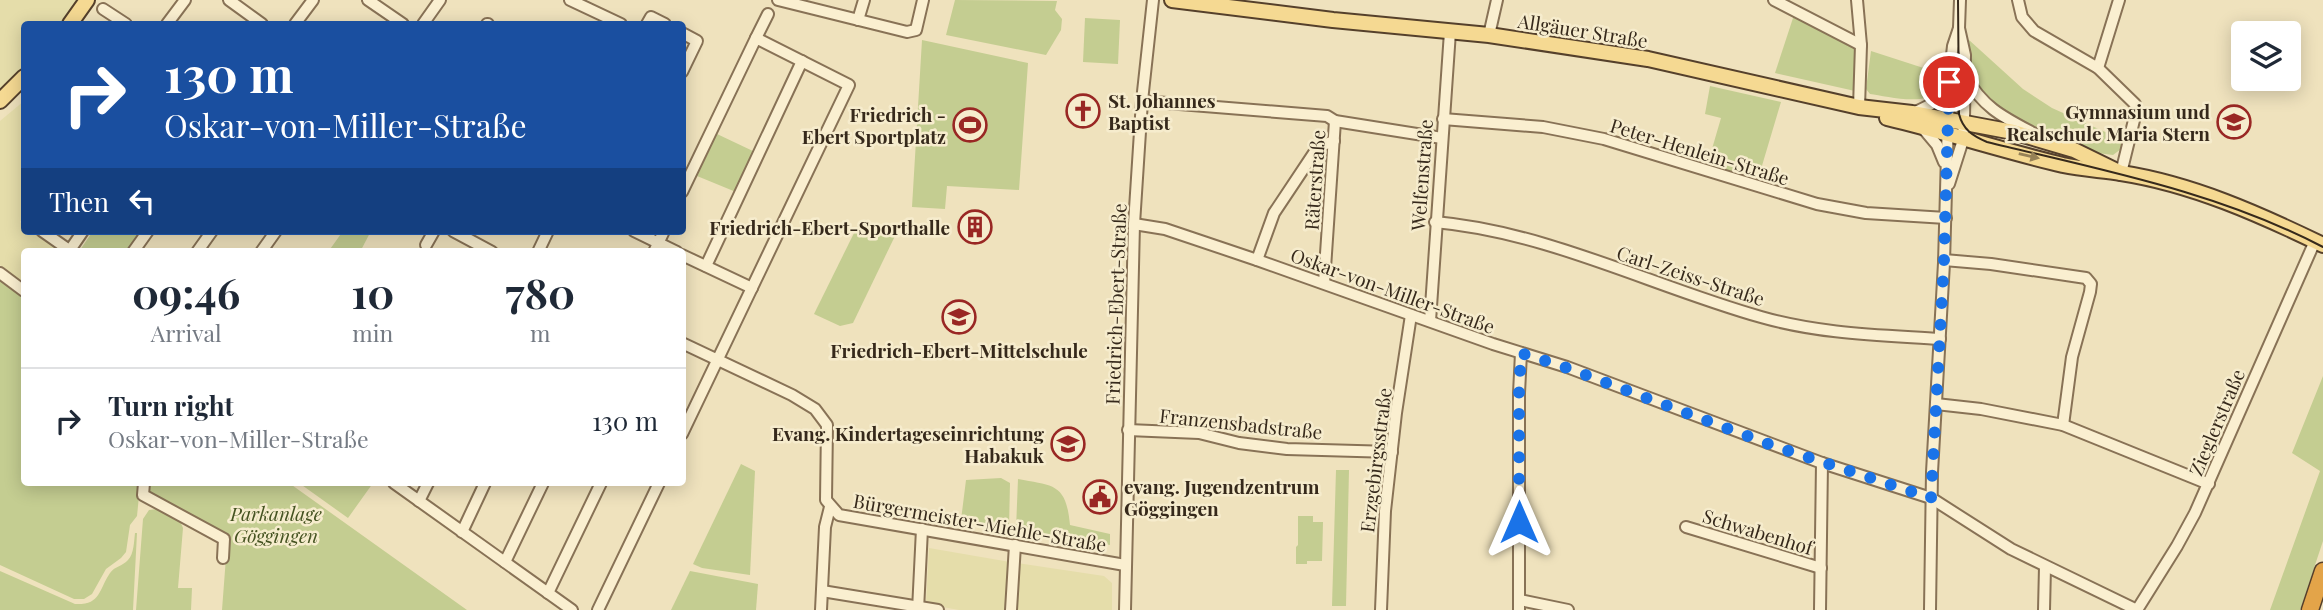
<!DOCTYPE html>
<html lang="en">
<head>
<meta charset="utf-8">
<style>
  :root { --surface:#fff; --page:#f6f6f7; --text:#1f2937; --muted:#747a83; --line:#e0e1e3 }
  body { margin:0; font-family:"Playfair Display",serif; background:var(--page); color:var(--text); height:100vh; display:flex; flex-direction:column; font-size:26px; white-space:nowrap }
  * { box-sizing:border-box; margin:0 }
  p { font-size:23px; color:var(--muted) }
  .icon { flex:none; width:38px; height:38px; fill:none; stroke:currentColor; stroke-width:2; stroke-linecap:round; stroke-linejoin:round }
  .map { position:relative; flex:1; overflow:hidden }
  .side { position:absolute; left:21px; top:248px; width:665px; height:238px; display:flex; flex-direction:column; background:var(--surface); border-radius:7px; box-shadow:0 4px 18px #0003 }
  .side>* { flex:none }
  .banner { position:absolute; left:21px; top:21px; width:665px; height:214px; border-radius:7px; box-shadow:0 4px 18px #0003; background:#1a4fa0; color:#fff; overflow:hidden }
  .tools { position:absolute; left:2231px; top:21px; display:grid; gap:14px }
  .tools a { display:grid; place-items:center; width:70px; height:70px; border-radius:7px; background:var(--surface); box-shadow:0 4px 18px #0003; font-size:35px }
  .pin { position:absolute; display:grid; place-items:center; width:60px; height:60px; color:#fff; margin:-30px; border:4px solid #fff; border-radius:50%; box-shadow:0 2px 7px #0007 }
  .me { position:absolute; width:77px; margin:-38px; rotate:0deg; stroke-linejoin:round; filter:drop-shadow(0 0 5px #0008) }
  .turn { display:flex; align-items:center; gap:24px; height:147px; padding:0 28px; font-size:32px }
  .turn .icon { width:91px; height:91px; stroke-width:2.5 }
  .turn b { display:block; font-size:49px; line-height:60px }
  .then { display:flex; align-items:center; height:66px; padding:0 28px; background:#0003; gap:14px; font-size:26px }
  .eta { display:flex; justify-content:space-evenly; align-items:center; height:119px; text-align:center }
  .eta b { font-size:42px; font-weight:700; line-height:49px }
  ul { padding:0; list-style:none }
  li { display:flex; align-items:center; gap:21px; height:105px; padding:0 28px; border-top:2px solid var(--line) }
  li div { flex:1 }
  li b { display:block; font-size:26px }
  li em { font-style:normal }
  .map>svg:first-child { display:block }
</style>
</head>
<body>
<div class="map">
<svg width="2323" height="610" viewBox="0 0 2323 610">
  <rect width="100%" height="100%" fill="#efe2bd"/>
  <g fill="#e5ddaa">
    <polygon points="0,0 78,0 59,24 24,24 24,67 0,92"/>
    <polygon points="24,101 24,216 20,222 24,226 24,231 32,231 62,252 24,252 24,283 0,265 0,121"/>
    <polygon points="929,548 1010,562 1007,610 959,610 926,604"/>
    <polygon points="1017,563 1104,576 1112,583 1112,610 1015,610"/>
  </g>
  <g fill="#c4cd91">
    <polygon points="955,0 1057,1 1055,10 1062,19 1061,30 1046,55 946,35"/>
    <polygon points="1794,15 1856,48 1855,91 1775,73"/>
    <polygon points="1085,18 1120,20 1118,64 1083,62"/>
    <polygon points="922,40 1028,63 1019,190 947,186 945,209 912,207"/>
    <polygon points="1969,40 2023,89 2052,108 2123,140 2121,149 2113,155 2090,152 2022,124 1997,109 1972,80 1969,62"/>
    <path d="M1871,51L1939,73C1938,79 1939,86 1936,90C1928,107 1885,96 1870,94L1866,89Z"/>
    <polygon points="1710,86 1781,102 1761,169 1744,164 1739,175 1707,166 1721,118 1705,114"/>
    <polygon points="717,134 755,152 736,192 697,176"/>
    <polygon points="866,223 895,236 853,323 840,326 814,314 857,227"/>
    <polygon points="93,231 143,231 128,252 84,252 80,250"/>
    <polygon points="343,231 371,231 360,252 328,252"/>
    <polygon points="0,278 24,295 24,483 289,483 467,610 222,610 227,544 139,496 137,516 130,525 126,552 121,558 106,569 92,594 84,599 74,599 0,565"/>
    <polygon points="2323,376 2323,541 2300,610 2270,610 2320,471 2292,453"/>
    <polygon points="741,464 755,471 750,575 702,568 693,564"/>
    <polygon points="1336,470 1349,470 1346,606 1332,606"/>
    <polygon points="1001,478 1010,483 1009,528 961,520 966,480"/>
    <path d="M1018,479C1054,486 1066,483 1070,525L1110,534V545L1016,529Z"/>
    <polygon points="299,483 373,483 348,518"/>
    <polygon points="157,509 180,521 183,528 178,588 192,588 191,610 136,610 143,519 149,510"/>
    <polygon points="1298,516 1313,516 1313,522 1323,522 1322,561 1307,561 1307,564 1296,564 1296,547 1298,545"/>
    <path d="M135,533H137L133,610H0V571L75,604C101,605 98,591 110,573C115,566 123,566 128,560C134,554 134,541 135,533Z"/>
    <polygon points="690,571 758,584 756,610 671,610"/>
  </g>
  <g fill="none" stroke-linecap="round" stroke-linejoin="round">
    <defs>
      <g id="minor">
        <polyline points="229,0 262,24"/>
        <polyline points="368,0 403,24"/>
        <polyline points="570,0 621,24"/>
        <polyline points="778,0 907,32 916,30 923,0"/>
        <polyline points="1774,0 1861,45"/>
        <polyline points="1857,0 1861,45 1859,107"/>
        <polyline points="2018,0 2022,17 2034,31 2098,68 2135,104 2136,112 2121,173"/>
        <polyline points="103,9 126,24"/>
        <polyline points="858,20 864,0"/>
        <polyline points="167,24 185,0"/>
        <polyline points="295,24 313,0"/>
        <polyline points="423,24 440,0"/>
        <polyline points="487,24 488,24"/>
        <polyline points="647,24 651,17 665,24"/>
        <polyline points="682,33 697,41 682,72"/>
        <polyline points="1489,35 1497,0"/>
        <polyline points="756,38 768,14"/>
        <polyline points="2098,68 2119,0"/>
        <path d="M1966,77C1983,108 2005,118 2035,134"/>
        <polyline points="1142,101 1327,116 1335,121 1442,138"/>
        <path d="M1913,113C1929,106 1941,101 1948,85"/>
        <polyline points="1443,119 1543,127 1604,139 1817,204 1866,213 1946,218"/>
        <polyline points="1921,126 1937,145 1944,162"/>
        <polyline points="1949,184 1963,140 1964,119 1965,55 1959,28 1960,0"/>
        <polyline points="682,192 756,38 849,85 682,434"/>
        <path d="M1435,222C1548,232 1654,287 1761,317C1820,334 1880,335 1940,339"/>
        <polyline points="1134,224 1165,229 1257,260 1493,344 1567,367 1822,463 1931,498 2011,549 2137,610"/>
        <polyline points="42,231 72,252"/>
        <polyline points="453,231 492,252"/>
        <polyline points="634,231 677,252"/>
        <polyline points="426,245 434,231"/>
        <polyline points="70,250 83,231"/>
        <polyline points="133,252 148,231"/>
        <polyline points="197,252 212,231"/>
        <polyline points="261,252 276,231"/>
        <polyline points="538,252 548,231"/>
        <polyline points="654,252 664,231"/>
        <polyline points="682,255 752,288"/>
        <polyline points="1257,260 1274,213 1314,153 1323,145 1334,141"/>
        <polyline points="1944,260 1991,264 2086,278 2091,284 2090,292 2072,357 2063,425"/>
        <polyline points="706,266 802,61"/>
        <polyline points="0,273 24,291"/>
        <polyline points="1324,283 1335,121"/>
        <polyline points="1430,321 1450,32"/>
        <polyline points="682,343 792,395 815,409 827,425 826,500 839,515 1125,565"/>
        <polyline points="1936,404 1981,409 2063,425 2209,484"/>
        <polyline points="1128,430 1199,433 1239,443 1287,449 1392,452"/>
        <polyline points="144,483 143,495 224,539 223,558"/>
        <polyline points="394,483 572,610"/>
        <polyline points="419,501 428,483"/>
        <polyline points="1686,527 1821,568"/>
        <polyline points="462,532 485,483"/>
        <polyline points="505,562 543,483"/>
        <polyline points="822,591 938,610"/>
        <polyline points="548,593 601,483"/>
        <polyline points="1520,600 1568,610"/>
        <polyline points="598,610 659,483"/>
        <polyline points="821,610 825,527 830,507"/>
        <polyline points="918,610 922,529"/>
        <polyline points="1011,610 1015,545"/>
        <polyline points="1125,610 1134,224 1142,101 1153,0"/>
        <polyline points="1381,610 1385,511 1396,413 1411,315"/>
        <polyline points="1519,610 1519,393 1521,353"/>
        <polyline points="1820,610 1822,463"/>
        <polyline points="1930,610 1932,472 1944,263 1949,82 1953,46 1959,28"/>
        <polyline points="2044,610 2045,567"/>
        <polyline points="2137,610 2177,546 2195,513 2315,241"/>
      </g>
      <g id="major">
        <polyline points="1172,0 1333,20 1489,35 1648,59 1859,107 1912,113 2013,132 2074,150 2121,173"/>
        <polyline points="70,24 87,0"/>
        <polyline points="0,101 24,77"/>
        <path d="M1887,118C1946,132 2004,151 2063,165C2082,169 2102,170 2121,173C2192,184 2259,214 2323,245"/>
      </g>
      <polyline id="highway" points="2310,610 2323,571"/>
    </defs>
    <use href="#minor" stroke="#887256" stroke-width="14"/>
    <use href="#major" stroke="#55402b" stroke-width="18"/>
    <use href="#highway" stroke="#55402b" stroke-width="19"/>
    <use href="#minor" stroke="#faefd0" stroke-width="10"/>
    <use href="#major" stroke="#f5d992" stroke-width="14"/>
    <use href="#highway" stroke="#e3a449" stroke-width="16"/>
    <path stroke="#36291b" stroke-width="2" d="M1958,0L1959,114C1963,130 1973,136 1987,142C2102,170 2218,192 2323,247"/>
  </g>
  <defs><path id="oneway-solid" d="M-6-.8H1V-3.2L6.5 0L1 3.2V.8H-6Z" transform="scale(1.75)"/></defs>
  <use fill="#968156" href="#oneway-solid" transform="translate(2029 156) rotate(13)"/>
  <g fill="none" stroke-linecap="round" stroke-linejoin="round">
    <polyline stroke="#1a73e8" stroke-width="12" stroke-dasharray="0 21.6" points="1519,522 1519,393 1521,353 1567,368 1774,446 1931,498 1944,260 1949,82"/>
  </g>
  <defs>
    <symbol id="church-ring" viewBox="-11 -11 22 22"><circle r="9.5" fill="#f6eccd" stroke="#992724" stroke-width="1.5"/><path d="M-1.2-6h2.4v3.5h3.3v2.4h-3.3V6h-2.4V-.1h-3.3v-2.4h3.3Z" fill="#992724"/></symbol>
    <symbol id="school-ring" viewBox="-11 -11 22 22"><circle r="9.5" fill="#f6eccd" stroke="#992724" stroke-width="1.5"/><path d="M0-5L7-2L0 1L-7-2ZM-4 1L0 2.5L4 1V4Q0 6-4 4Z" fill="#992724"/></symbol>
    <symbol id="stadium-ring" viewBox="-11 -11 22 22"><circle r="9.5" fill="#f6eccd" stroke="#992724" stroke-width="1.5"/><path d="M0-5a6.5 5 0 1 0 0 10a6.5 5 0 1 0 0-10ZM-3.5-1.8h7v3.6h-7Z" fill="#992724"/></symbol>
    <symbol id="building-ring" viewBox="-11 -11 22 22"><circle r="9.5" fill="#f6eccd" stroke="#992724" stroke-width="1.5"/><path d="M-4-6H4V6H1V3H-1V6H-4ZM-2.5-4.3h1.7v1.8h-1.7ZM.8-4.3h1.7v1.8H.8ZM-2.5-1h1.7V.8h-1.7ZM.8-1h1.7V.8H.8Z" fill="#992724"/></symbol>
    <symbol id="civic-ring" viewBox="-11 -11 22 22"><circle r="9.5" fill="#f6eccd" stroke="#992724" stroke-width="1.5"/><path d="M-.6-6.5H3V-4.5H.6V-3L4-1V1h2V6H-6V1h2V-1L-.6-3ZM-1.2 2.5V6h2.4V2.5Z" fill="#992724"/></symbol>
  </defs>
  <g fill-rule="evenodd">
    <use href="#church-ring" x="1064" y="92" width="38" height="38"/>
    <use href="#school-ring" x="2215" y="103" width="38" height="38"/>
    <use href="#stadium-ring" x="951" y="106" width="38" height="38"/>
    <use href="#building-ring" x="956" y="208" width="38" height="38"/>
    <use href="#school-ring" x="940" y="298" width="38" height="38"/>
    <use href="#school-ring" x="1049" y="425" width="38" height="38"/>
    <use href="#civic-ring" x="1081" y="478" width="38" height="38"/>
  </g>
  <g text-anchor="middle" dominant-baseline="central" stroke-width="5" stroke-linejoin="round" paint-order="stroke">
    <g font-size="19" fill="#36291b" stroke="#f6eccd">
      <text transform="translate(1583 30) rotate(9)">Allgäuer Straße</text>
      <text transform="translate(1700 151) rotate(17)">Peter-Henlein-Straße</text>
      <text transform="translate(1421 175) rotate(-86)">Welfenstraße</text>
      <text transform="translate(1314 180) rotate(-86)">Räterstraße</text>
      <text transform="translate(1691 275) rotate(18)">Carl-Zeiss-Straße</text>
      <text transform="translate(1393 290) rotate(20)">Oskar-von-Miller-Straße</text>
      <text transform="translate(1115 304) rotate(-88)">Friedrich-Ebert-Straße</text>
      <text transform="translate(2216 422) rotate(-67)">Zieglerstraße</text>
      <text transform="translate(1241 423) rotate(6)">Franzensbadstraße</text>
      <text transform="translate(1375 460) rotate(-83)">Erzgebirgsstraße</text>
      <text transform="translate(980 522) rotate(10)">Bürgermeister-Miehle-Straße</text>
      <text transform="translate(1758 531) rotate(17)">Schwabenhof</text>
    </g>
    <g font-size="19" font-weight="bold" fill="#36291b" stroke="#f6eccd" text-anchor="end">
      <text x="1108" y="100" text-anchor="start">St. Johannes<tspan x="1108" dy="22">Baptist</tspan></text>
      <text x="2210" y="111">Gymnasium und<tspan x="2210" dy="22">Realschule Maria Stern</tspan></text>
      <text x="946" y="114">Friedrich -<tspan x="946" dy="22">Ebert Sportplatz</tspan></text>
      <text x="950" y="227">Friedrich-Ebert-Sporthalle</text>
      <text x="959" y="350" text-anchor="middle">Friedrich-Ebert-Mittelschule</text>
      <text x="1044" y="433">Evang. Kindertageseinrichtung<tspan x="1044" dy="22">Habakuk</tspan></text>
      <text x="1124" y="486" text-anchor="start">evang. Jugendzentrum<tspan x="1124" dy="22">Göggingen</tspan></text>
    </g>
    <g font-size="19" font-style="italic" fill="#455321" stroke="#f6eccd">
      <text x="276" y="513">Parkanlage<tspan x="276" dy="22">Göggingen</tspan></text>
    </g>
  </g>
</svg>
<div class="tools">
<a><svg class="icon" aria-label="layers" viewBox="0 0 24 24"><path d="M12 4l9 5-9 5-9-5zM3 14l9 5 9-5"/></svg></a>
</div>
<div class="pin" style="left:1949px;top:82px;background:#d93025"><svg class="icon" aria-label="arrive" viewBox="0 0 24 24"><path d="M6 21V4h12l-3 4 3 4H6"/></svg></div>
<svg class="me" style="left:1519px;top:522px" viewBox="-20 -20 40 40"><path d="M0-17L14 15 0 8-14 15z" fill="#1a73e8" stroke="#fff" stroke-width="4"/></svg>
<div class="banner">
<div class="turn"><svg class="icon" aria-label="right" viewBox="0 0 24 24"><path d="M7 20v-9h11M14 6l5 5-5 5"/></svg><div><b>130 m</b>Oskar-von-Miller-Straße</div></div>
<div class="then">Then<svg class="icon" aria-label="left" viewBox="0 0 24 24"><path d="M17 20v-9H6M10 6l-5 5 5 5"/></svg></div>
</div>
<section class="side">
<div class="eta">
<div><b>09:46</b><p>Arrival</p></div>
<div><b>10</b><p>min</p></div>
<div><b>780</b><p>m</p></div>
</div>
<ul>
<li><svg class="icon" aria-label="right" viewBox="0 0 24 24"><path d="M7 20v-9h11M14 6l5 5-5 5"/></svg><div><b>Turn right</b><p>Oskar-von-Miller-Straße</p></div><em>130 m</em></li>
</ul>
</section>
</div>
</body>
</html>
